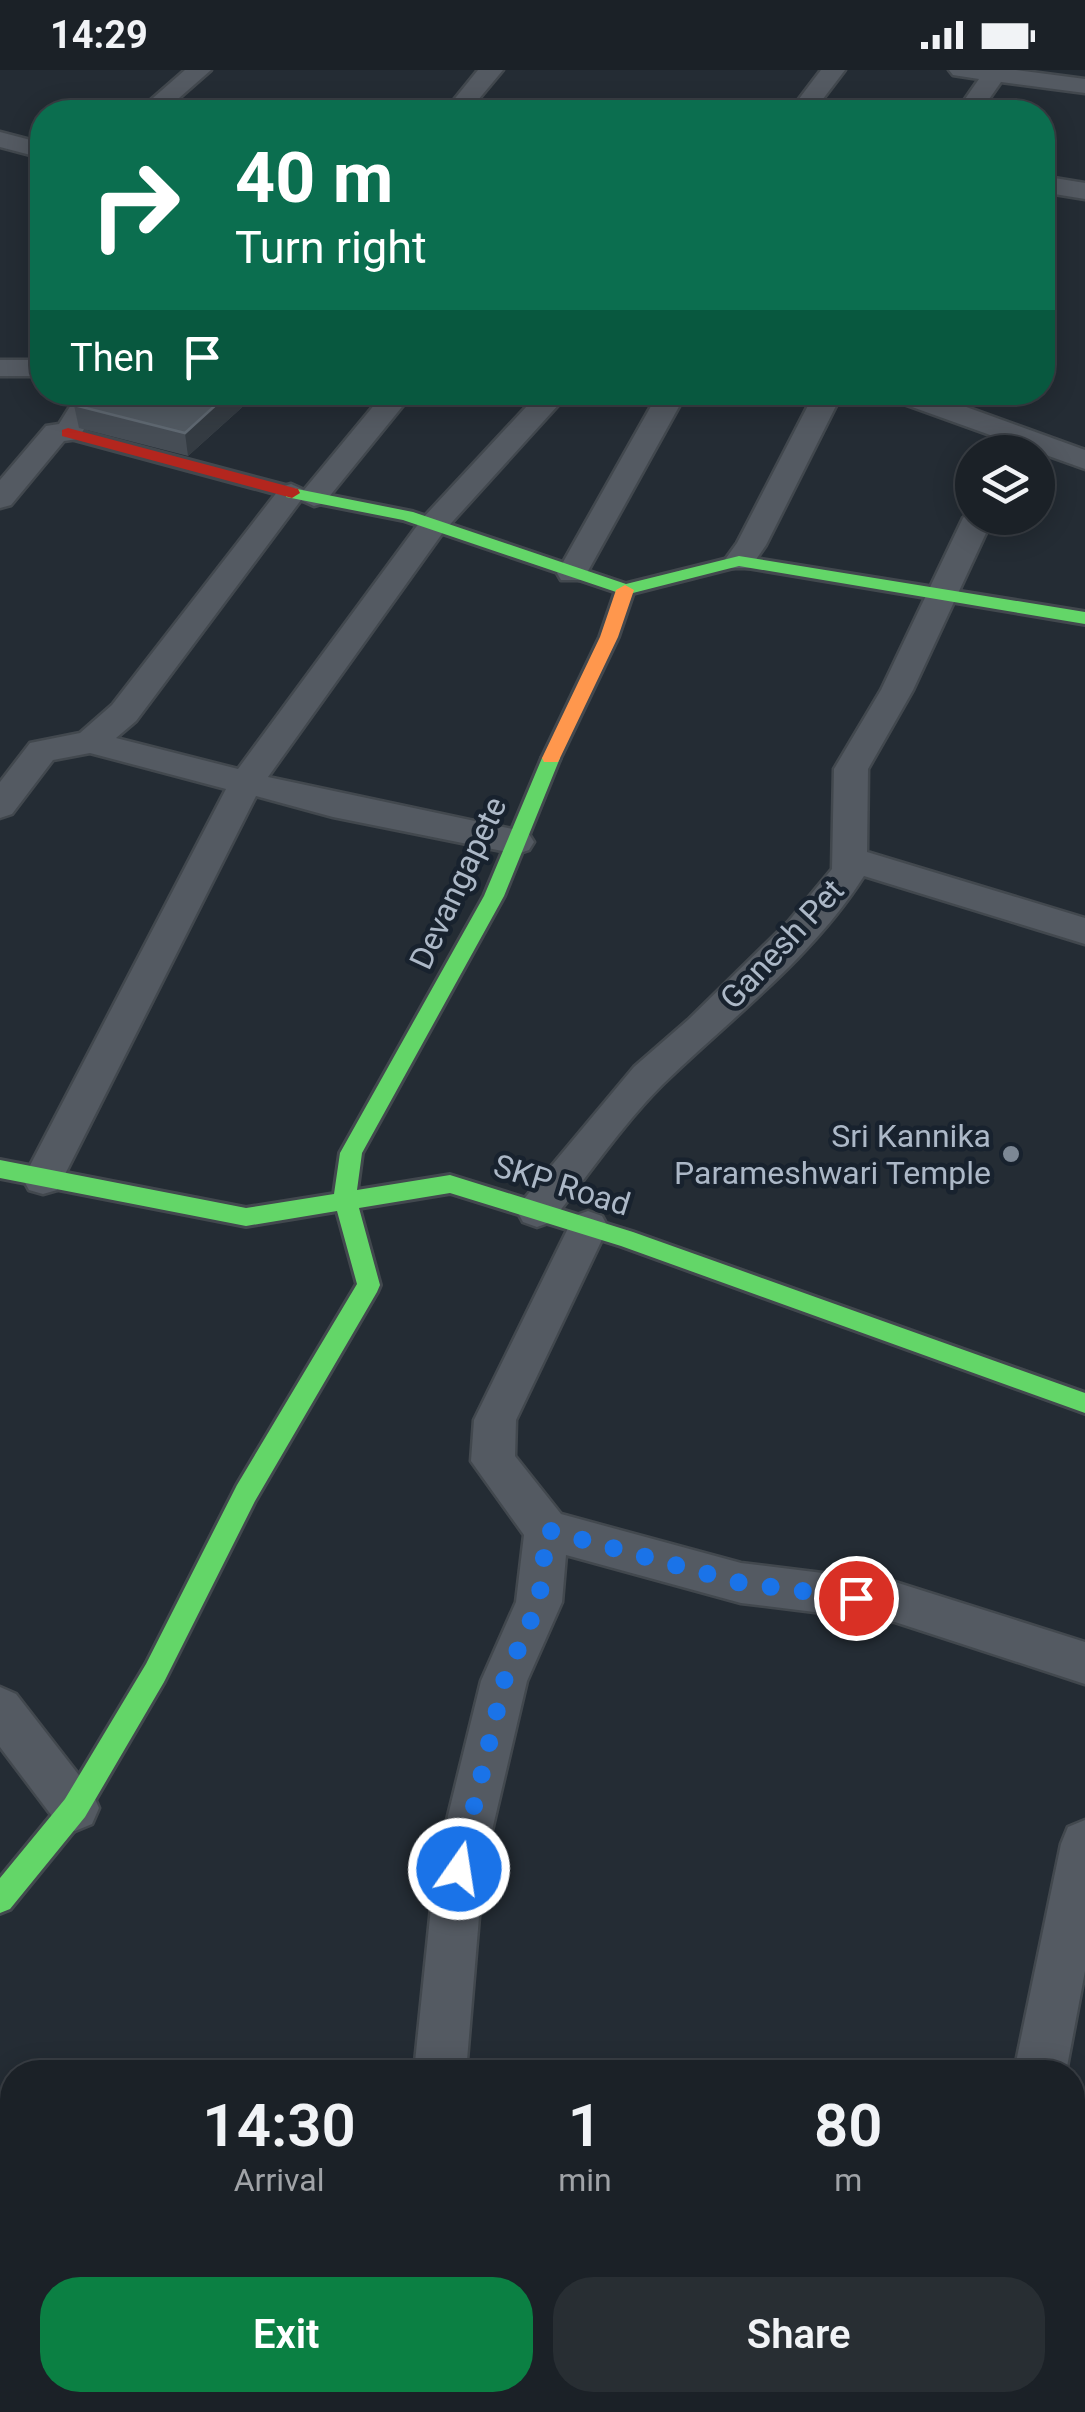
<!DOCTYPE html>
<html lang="en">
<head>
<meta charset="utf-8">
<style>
  :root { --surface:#1b2127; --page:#282e33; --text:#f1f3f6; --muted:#a0a3a7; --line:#393e44; --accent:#0b8043 }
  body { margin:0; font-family:Roboto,sans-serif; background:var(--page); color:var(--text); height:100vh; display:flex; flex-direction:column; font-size:38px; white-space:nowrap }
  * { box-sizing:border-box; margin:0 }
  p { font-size:32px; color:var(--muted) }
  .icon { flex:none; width:55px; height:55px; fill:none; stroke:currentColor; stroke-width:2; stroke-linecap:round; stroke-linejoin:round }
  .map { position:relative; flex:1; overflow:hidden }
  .sheet { position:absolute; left:0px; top:1990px; width:1085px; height:352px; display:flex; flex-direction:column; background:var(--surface); border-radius:40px 40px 0 0; box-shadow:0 5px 25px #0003,0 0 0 2px var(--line) }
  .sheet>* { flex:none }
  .top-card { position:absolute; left:30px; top:30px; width:1025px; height:305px; border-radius:40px; box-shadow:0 5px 25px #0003,0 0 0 2px var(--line); background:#0b6e4f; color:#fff; overflow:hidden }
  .controls { position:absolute; left:955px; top:365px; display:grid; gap:20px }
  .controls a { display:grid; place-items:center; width:100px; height:100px; border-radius:50%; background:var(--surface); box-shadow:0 5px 25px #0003,0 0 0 2px var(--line); font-size:50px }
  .pin { position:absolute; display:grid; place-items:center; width:85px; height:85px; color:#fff; margin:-42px; border:5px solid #fff; border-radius:50%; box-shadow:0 2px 10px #0007 }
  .me { position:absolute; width:110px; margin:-55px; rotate:13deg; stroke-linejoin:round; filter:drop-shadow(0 0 8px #0008) }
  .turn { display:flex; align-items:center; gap:35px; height:210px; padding:0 40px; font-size:45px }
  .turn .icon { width:130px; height:130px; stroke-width:2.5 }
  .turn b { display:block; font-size:70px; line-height:85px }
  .then { display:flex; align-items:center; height:95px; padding:0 40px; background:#0003; gap:20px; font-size:38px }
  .eta { display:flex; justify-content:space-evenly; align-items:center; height:170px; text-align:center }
  .eta b { font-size:60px; font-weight:600; line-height:70px }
  .cta { display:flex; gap:20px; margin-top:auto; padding:20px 40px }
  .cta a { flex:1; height:115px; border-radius:40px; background:var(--accent); color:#fff; font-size:40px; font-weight:600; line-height:115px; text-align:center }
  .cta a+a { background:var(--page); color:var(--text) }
  .status { display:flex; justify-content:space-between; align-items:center; height:70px; padding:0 50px; background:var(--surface); direction:ltr }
  .status svg { height:28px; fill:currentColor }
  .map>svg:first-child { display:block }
</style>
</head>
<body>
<div class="status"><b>14:29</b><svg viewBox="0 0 49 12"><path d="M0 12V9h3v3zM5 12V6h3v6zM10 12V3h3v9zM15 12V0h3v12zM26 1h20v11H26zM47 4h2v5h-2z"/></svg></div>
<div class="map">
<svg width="1085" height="2342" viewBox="0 0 1085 2342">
  <rect width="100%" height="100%" fill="#242c34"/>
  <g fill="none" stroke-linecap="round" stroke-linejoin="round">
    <defs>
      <g id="street">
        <polygon points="185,0 211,0 163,42 137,42"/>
        <polygon points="478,0 503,0 468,42 444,42"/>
        <polygon points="821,0 845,0 813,42 789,42"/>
        <polygon points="949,0 1016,0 1085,9 1085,23 1001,12 980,42 956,42 979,9 953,5"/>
        <polygon points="0,62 42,73 42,88 0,77"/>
        <polygon points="1042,106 1085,113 1085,129 1042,122"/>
        <rect x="0" y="290" width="42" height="16"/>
        <polygon points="79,322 107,322 78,369 64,371 11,435 0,438 0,410 46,356 59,354"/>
        <polygon points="385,322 414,322 324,433 314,436 301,430 136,651 116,668 238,699 422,449 540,322 570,322 444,461 268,707 517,760 529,764 534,772 529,780 517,784 333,747 256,726 57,1120 43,1124 29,1120 23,1109 226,719 90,683 53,690 12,744 0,748 0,712 30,673 80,663 112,635 281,417 291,414 304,420"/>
        <polygon points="659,322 687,322 583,510 561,510 557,503"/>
        <polygon points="815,322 843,322 766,475 750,498 728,498 724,491 737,473"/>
        <polygon points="883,322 925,322 1085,380 1085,399 887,328"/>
        <path d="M972,440V448H993L913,620L868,699L867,782L1085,848V874L864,806C812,888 731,948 662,1015C621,1056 587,1107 551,1152L537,1157L523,1152L517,1141L523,1130L634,997L688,950L788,852L832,799L834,699L881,620L963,448Z"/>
        <polygon points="588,1141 602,1146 608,1157 516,1350 515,1386 561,1444 741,1493 895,1512 1085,1572 1085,1614 895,1552 741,1533 566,1485 562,1532 527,1611 483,1799 466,2002 414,2002 435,1799 481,1611 516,1532 524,1465 471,1391 474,1350 574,1146"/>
        <polygon points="0,1617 16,1624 92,1722 99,1738 92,1754 75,1761 58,1754 0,1677"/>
        <polygon points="1085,1750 1085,1901 1066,2002 1014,2002 1061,1774 1068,1757"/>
        <polygon points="281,2330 337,2330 332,2342 276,2342"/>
        <polygon points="927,2330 983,2330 979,2342 923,2342"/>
      </g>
      <g id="fast">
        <polygon points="292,418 413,442 626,514 739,486 1085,542 1085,554 739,496 625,525 403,450 286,427 286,419"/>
        <polygon points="551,682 560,688 504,826 362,1083 357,1120 450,1105 633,1162 1085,1323 1085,1343 621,1176 450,1123 359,1138 380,1215 377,1222 255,1431 164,1612 85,1747 10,1839 0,1843 0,1808 65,1729 146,1594 237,1415 357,1214 337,1141 246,1156 0,1108 0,1090 246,1138 334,1124 340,1083 484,826 542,688"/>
      </g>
      <polygon id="slow" points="625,515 634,520 618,567 560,688 558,692 544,692 542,688 600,567 616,520"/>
      <polygon id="jam" points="68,358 298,419 300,423 292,428 62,366 62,360"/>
    </defs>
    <use href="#street" stroke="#42484e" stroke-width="5"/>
    <use href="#fast" stroke="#42484e" stroke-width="6"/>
    <use href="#slow" stroke="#42484e" stroke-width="6"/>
    <use href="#jam" stroke="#42484e" stroke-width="6"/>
    <use href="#street" fill="#545a62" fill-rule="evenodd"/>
    <use href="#fast" fill="#63d668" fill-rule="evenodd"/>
    <use href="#slow" fill="#ff974d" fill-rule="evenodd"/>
    <use href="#jam" fill="#b3261e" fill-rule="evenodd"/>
  </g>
  <polygon fill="#464d55" points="259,322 188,386 79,358 74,335"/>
  <polygon fill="#343b42" points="230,322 259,322 188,386 185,363"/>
  <polygon fill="#515961" stroke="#5f6871" stroke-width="2.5" points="84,322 230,322 185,363 74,335"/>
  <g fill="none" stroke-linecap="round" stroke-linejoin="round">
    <polyline stroke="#1a73e8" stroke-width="18" stroke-dasharray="0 32.4" points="459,1799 504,1611 539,1532 547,1460 741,1513 856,1528"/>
  </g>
  <circle fill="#7c8794" stroke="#18222e" stroke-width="4" cx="1011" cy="1084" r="10"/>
  <g text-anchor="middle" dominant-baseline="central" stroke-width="9" stroke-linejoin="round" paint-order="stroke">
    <g font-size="32" fill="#acb8c7" stroke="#18222e">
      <text transform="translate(458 813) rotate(-65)">Devangapete</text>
      <text transform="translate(782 874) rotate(-47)">Ganesh Pet</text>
      <text transform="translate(562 1115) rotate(17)">SKP Road</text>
    </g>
    <g font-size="32" fill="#acb8c7" stroke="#18222e" text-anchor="end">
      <text x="991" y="1066">Sri Kannika<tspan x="991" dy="37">Parameshwari Temple</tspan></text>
    </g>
  </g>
</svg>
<div class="controls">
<a><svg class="icon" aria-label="layers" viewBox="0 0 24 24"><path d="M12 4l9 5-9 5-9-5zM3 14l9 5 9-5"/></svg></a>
</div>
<div class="pin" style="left:856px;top:1528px;background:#d93025"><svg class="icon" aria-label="arrive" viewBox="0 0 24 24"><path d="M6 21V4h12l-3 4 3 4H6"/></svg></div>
<svg class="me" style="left:459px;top:1799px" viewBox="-20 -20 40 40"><circle r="17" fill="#1a73e8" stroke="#fff" stroke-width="3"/><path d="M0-11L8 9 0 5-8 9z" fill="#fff"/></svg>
<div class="top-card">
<div class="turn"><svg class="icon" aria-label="right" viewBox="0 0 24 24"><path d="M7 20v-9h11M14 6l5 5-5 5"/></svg><div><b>40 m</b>Turn right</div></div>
<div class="then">Then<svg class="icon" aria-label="arrive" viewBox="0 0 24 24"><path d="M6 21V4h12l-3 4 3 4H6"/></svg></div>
</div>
<section class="sheet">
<div class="eta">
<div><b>14:30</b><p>Arrival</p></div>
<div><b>1</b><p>min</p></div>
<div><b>80</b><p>m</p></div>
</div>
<div class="cta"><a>Exit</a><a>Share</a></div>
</section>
</div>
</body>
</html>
